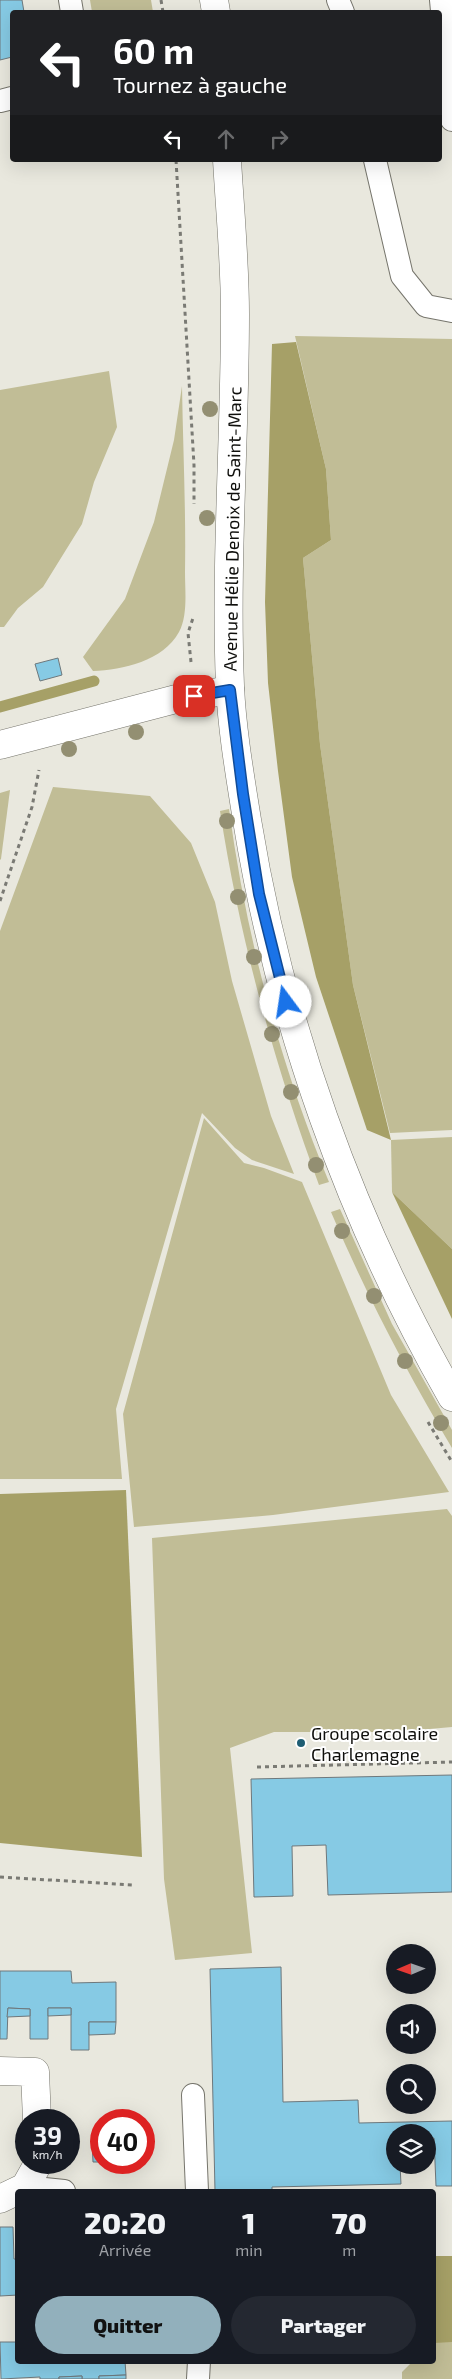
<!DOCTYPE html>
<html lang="fr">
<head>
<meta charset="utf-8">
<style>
  :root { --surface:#171b24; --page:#242831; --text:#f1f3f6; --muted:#9ea1a6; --accent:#92b0bc }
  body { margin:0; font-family:"Exo 2",sans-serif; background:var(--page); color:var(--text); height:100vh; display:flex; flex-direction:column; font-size:19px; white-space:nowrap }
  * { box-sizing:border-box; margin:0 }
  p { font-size:16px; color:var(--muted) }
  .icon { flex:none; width:28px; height:28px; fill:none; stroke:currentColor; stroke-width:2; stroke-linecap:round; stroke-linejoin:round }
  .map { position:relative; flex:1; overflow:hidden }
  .side { position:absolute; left:15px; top:2189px; width:421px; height:175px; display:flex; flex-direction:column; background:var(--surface); border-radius:5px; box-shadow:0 5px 20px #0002 }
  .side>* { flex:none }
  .banner { position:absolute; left:10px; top:10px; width:432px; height:152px; border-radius:5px; box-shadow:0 5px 20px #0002; background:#202124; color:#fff; overflow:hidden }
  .needle { width:32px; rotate:268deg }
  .fabs { position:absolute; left:386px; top:1944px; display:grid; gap:10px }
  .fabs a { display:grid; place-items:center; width:50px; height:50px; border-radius:50%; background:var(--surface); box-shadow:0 5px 20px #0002; font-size:25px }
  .speed { position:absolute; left:15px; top:2109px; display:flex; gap:10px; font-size:25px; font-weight:700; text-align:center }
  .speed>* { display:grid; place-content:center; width:65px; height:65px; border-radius:50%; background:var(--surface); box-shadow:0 5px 20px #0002; line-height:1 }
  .speed small { font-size:12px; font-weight:400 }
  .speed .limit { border:8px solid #d22; background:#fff; color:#111 }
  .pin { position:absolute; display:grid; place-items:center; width:42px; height:42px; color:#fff; margin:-21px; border-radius:10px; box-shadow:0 2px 8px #0006 }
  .me { position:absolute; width:55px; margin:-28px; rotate:346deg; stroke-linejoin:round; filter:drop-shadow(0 0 4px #0008) }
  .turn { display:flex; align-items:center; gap:18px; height:105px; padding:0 20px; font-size:22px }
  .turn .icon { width:65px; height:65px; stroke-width:2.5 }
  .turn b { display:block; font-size:35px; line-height:42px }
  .lanes { display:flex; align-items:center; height:48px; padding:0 20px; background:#0003; justify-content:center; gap:25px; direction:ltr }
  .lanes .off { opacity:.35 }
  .eta { display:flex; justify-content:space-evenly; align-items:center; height:85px; text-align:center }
  .eta b { font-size:30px; font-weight:800; line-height:35px }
  .action { display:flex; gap:10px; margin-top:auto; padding:10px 20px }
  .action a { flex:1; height:58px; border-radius:30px; background:var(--accent); color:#111; font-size:20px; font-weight:800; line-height:58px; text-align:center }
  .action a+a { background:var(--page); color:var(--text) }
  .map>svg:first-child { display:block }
</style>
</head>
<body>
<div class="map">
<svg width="452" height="2379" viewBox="0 0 452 2379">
  <rect width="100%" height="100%" fill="#e9e8de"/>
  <g fill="#c1bd96">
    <polygon points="90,0 151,0 153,12 92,12"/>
    <polygon points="295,336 452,339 452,1130 390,1133 353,985 320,744 303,558 331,540 326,469"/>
    <polygon points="109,371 117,427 94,482 82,524 43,587 18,608 4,627 0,627 0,390"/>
    <path d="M182,386C183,448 186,510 185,572C185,591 188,615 179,632C163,661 123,670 93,671L83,657L125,599L154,522L174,440Z"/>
    <polygon points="53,787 150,796 191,843 215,902 232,981 271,1116 294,1174 252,1160 235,1148 202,1113 116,1409 122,1479 0,1479 0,931"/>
    <polygon points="10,790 1,859 0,860 0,793"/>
    <path d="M229,809C246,936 280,1064 329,1182L319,1185C274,1063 240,940 220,811Z"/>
    <polygon points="204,1118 244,1163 264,1168 302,1182 391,1395 449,1492 273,1515 134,1527 123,1414"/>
    <polygon points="452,1137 452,1249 392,1192 391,1140"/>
    <path d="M340,1209L392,1324L452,1430V1448C406,1371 366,1294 331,1212Z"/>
    <polygon points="447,1509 452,1516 452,1727 396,1732 274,1732 230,1748 252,1953 175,1960 164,1879 152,1538"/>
    <polygon points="452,2341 452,2379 402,2379 402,2372 413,2361 434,2361 434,2342"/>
  </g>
  <g fill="#a6a067">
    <polygon points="296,342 326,469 331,540 303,558 320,744 353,985 391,1140 367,1130 316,977 292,877 278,771 268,683 265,602 272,344"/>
    <polygon points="392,1192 452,1249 452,1319"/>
    <polygon points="126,1490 142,1857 0,1843 0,1494"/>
    <polygon points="452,2256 452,2342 434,2343 434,2256"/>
  </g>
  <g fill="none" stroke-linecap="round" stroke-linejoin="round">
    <polyline stroke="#a6a067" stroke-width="11" points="0,707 94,681"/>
  </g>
  <g fill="#86cae4" stroke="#6e787c">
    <polygon points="0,0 22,0 24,12 12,12 12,57 0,60"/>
    <polygon points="58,658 62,675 40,681 35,664"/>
    <polygon points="452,1775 452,1892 328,1895 326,1845 292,1846 293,1896 254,1897 251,1779"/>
    <polygon points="281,1967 283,2102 358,2100 359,2123 452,2121 452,2186 436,2186 434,2138 428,2138 428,2132 395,2132 395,2165 400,2165 401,2184 272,2187 272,2191 215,2191 210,1969"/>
    <polygon points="0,1971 71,1971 72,1983 116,1982 116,2022 89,2022 89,2050 71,2050 71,2008 48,2008 48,2039 30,2039 30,2009 8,2008 7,2039 0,2039"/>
    <polygon points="8,2008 30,2009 30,2016 7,2017"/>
    <polygon points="48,2008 71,2008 71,2015 48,2016"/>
    <polygon points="89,2022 116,2022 115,2034 89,2035"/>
    <polygon points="92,2141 101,2141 101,2162 93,2162"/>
    <polygon points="0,2227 13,2227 14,2259 18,2259 18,2295 0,2296"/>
    <polygon points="0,2342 18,2342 18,2361 125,2361 126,2375 99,2376 99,2379 82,2379 82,2376 59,2377 59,2379 40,2379 40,2377 1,2379"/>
    <polygon points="126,2375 126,2379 99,2379 99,2376"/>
    <polygon points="82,2376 82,2379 59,2379 59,2377"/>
  </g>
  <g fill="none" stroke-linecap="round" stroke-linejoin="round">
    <defs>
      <g id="lane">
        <polyline points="70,0 72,12"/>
        <polyline points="338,0 343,12"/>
        <polyline points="441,0 452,120"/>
        <polyline points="0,101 12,98"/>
        <polyline points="375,160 402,276 426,306 452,311"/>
        <polyline points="193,2095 197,2191"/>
        <polyline points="25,2187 64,2191"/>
        <polyline points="198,2379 199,2361"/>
      </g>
      <g id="street">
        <polyline points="0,745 176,699 230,690"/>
        <polyline points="0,2071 35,2072 37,2120"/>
        <polyline points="0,2199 25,2187 39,2162"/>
      </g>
      <g id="secondary">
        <polyline points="214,0 216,12"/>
        <path d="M227,160C230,211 235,263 235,314C235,438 225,562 230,686C232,730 240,776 247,820C280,1023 350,1219 452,1397"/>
      </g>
    </defs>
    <use href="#lane" stroke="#76756c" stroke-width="24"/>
    <use href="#street" stroke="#76756c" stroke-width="29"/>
    <use href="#secondary" stroke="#76756c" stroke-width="29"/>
    <g stroke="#7a7a74" stroke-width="3" stroke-dasharray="4 4" stroke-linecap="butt">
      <polyline points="161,0 163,12"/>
      <polyline points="176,160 194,465 194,504"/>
      <polyline points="191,662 188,633 193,618"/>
      <polyline points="0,901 32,807 39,770"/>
      <polyline points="428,1422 452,1462"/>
      <polyline points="257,1767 452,1762"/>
      <polyline points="0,1877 133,1885"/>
    </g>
    <use href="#lane" stroke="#fff" stroke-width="22"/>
    <use href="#street" stroke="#fff" stroke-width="28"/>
    <use href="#secondary" stroke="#fff" stroke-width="28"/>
  </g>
  <g fill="#938f72">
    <circle cx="210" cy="409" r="8"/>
    <circle cx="207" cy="518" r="8"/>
    <circle cx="136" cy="732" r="8"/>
    <circle cx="69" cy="749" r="8"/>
    <circle cx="227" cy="821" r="8"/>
    <circle cx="238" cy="897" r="8"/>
    <circle cx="254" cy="957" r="8"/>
    <circle cx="272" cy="1034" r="8"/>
    <circle cx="291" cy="1092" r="8"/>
    <circle cx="316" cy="1165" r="8"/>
    <circle cx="342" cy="1231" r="8"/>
    <circle cx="374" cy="1296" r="8"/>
    <circle cx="405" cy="1361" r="8"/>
    <circle cx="441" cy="1423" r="8"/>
  </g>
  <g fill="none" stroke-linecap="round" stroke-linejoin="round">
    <defs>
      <polyline id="route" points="194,696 230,690 243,794 259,894 286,1002"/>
    </defs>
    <use href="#route" stroke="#114b97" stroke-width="12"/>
    <use href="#route" stroke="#1a73e8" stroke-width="9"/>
  </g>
  <circle fill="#1f5e74" stroke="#fff" stroke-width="2" cx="301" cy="1743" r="5"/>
  <g text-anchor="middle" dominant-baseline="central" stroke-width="4" stroke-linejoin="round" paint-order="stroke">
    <g font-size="18" fill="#0f0f0c" stroke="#fff">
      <text transform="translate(232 529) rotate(-89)">Avenue Hélie Denoix de Saint-Marc</text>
    </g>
    <g font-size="18" fill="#0f0f0c" stroke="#fff" text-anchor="start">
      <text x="311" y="1733">Groupe scolaire<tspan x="311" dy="21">Charlemagne</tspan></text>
    </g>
  </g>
</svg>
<div class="fabs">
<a><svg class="needle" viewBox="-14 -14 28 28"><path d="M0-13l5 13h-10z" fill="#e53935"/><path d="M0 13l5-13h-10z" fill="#9ea1a6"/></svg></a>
<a><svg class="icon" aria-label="sound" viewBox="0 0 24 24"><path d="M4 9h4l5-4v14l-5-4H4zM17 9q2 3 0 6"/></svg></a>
<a><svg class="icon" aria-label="search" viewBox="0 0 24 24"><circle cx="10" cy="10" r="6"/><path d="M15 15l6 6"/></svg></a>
<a><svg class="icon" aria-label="layers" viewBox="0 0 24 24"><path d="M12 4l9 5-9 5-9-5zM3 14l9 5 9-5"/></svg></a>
</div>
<div class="speed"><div>39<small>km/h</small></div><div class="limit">40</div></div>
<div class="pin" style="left:194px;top:696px;background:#d93025"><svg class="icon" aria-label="arrive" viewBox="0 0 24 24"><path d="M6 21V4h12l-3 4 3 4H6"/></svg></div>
<svg class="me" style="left:286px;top:1002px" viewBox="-20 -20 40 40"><circle r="19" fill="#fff"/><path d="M0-13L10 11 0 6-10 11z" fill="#1a73e8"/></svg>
<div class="banner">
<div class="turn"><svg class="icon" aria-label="left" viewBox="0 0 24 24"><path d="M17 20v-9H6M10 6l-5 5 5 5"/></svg><div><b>60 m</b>Tournez à gauche</div></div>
<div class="lanes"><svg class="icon" aria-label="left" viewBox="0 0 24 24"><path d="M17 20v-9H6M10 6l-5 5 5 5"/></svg><svg class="icon off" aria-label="ahead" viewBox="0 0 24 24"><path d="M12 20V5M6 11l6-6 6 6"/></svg><svg class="icon off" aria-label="right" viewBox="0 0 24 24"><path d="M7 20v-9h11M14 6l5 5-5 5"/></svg></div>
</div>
<section class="side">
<div class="eta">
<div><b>20:20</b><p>Arrivée</p></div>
<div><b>1</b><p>min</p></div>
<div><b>70</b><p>m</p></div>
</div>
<div class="action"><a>Quitter</a><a>Partager</a></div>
</section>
</div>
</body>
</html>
